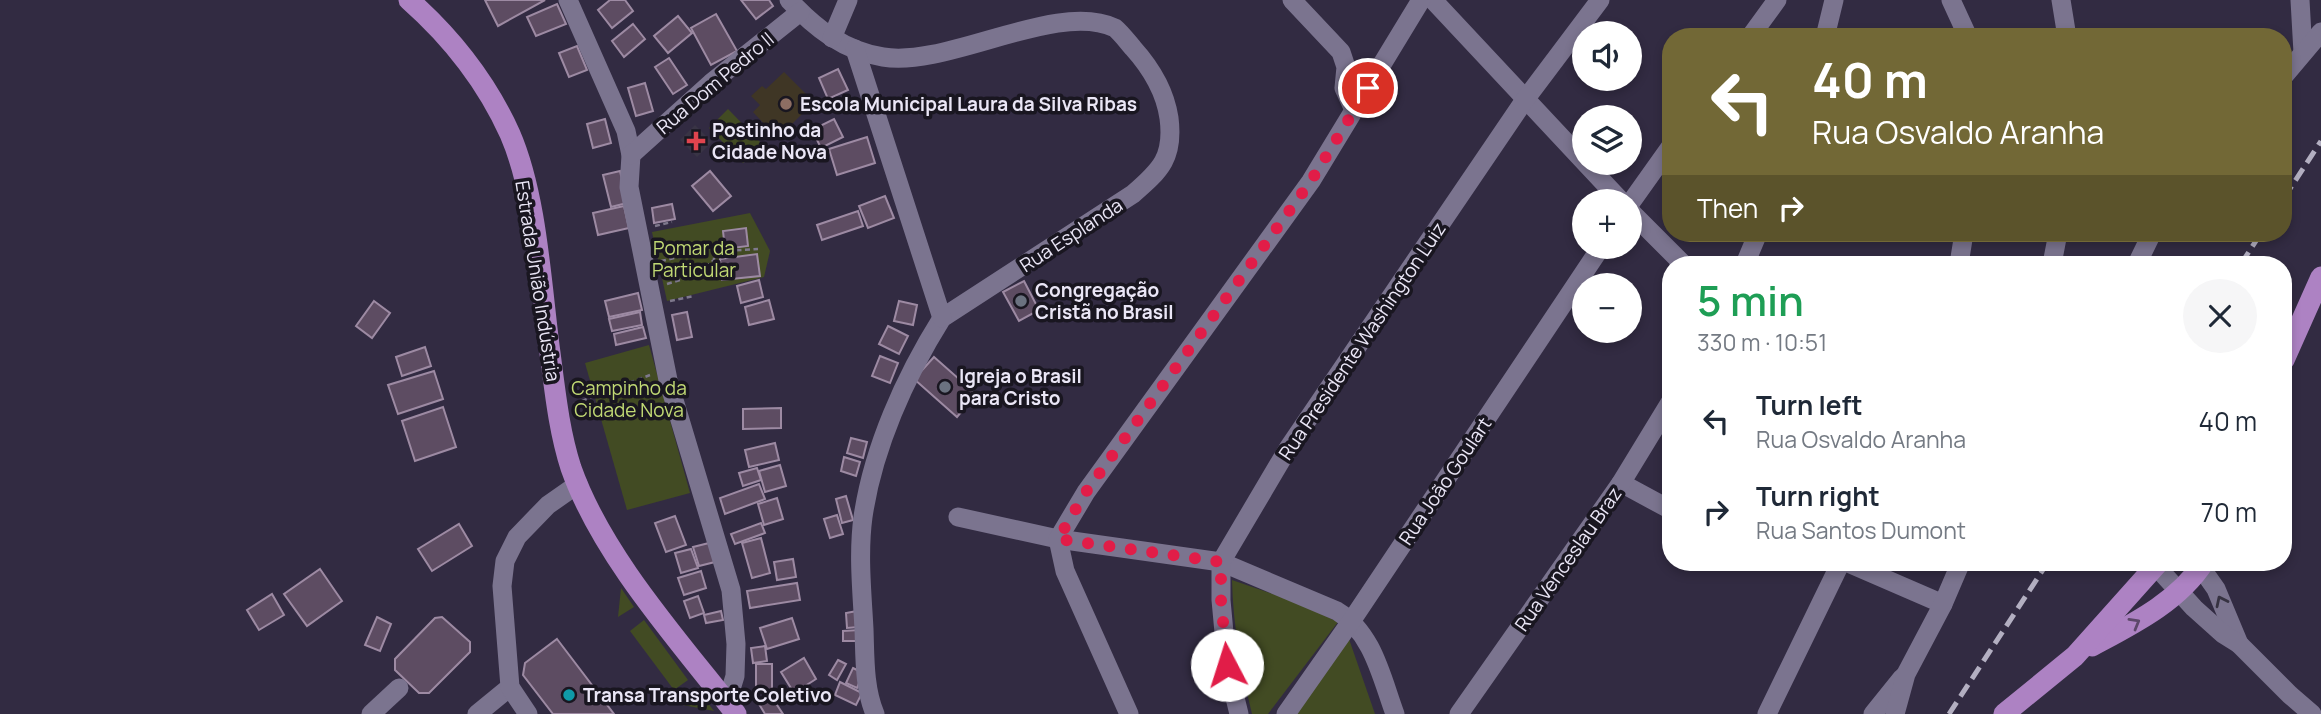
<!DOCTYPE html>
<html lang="en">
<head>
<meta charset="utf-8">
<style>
  :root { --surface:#fff; --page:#f6f6f7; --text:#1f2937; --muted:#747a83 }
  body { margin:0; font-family:Manrope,sans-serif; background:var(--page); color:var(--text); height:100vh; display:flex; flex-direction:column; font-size:26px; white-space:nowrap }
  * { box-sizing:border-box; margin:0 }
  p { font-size:23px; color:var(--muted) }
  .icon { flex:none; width:38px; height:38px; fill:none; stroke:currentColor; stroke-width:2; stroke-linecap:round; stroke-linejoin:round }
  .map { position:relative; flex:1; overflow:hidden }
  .drawer { position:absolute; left:1662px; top:256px; width:630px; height:315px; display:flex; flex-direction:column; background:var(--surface); border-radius:28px; box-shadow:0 4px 10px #0003 }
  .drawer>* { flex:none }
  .top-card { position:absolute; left:1662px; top:28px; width:630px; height:214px; border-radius:28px; box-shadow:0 4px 10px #0003; background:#726836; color:#fff; overflow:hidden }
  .tools { position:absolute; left:1572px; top:21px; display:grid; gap:14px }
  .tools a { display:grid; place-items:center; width:70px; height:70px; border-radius:50%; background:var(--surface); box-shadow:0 4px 10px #0003; font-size:35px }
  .pin { position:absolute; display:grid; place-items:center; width:60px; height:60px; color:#fff; margin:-30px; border:4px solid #fff; border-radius:50%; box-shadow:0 2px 7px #0007 }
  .me { position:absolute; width:77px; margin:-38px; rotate:355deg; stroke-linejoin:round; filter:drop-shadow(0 0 5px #0008) }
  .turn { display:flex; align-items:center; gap:24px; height:147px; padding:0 35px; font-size:32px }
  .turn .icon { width:91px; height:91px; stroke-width:2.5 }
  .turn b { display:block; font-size:49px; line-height:60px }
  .then { display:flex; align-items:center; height:66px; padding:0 35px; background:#0003; gap:14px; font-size:26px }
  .round { display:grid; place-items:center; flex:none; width:74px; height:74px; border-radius:37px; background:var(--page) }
  .head { display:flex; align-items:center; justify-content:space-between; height:119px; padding:0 35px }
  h1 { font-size:42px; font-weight:600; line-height:52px; color:#1e9e55 }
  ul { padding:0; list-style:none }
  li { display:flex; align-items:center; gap:21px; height:91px; padding:0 35px }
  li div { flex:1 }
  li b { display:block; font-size:26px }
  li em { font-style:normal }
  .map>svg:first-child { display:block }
</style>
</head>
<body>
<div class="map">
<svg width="2321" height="714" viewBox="0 0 2321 714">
  <rect width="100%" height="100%" fill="#322b42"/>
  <polygon fill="#3f3625" points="784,72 814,102 782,134 773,124 768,128 753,112 760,105 751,96 762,86 766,89"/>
  <polygon fill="#393445" points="695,125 712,142 697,157 680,140"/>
  <g fill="#424b23">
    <polygon points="728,109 762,144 743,163 709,128"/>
    <polygon points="750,213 770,251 764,277 667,301 652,232"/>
    <polygon points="649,345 690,493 627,510 585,363"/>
    <path d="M1232,580L1296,602L1338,622L1268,714H1252C1241,669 1233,626 1232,580Z"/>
    <polygon points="621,588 634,607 618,617"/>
    <polygon points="644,620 688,680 674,690 630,631"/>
    <polygon points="1349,639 1375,714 1293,714"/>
    <polygon points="700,693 714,711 683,705"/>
  </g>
  <g fill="#5d4c62" stroke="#9d8aa3" stroke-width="2">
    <polygon points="485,0 545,0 498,26"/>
    <polygon points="610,0 625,0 633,11 612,28 598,10"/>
    <polygon points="741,0 769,0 773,6 756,19"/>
    <polygon points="557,4 566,24 536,36 527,17"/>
    <polygon points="716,14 737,51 711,65 691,28"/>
    <polygon points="678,16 692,33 668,53 654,36"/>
    <polygon points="633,24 645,39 624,57 612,41"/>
    <polygon points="577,46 587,70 569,77 559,53"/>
    <polygon points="669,58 687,85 673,94 655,67"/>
    <polygon points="838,69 848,90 828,99 819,78"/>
    <polygon points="645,83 653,111 636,116 628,88"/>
    <polygon points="605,119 611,143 593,148 587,124"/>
    <polygon points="834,119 843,137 821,148 812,130"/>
    <polygon points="867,137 875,163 837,175 829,149"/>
    <polygon points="620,171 627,203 611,207 603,175"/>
    <polygon points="710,171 731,196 713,211 692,186"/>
    <polygon points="885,196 894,218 868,228 859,206"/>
    <polygon points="672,204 675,219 654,223 652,208"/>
    <polygon points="624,206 629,228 598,235 593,213"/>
    <polygon points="858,211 863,226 822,240 817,225"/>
    <polygon points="746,228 748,246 725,249 723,231"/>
    <polygon points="757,254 760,276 722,280 720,259"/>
    <polygon points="759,280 763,297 741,303 737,286"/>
    <polygon points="1024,281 1039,310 1019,321 1003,292"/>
    <polygon points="638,293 642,310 609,317 605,301"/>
    <polygon points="769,300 774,319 749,325 745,307"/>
    <polygon points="374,301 390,313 372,338 356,326"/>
    <polygon points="899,301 917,305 913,325 894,321"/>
    <polygon points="640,312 642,325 612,331 609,319"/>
    <polygon points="687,312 692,337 677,340 672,315"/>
    <polygon points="888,326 908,336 899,354 879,344"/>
    <polygon points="643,327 646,338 616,345 614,334"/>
    <polygon points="425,347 431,366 402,376 396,357"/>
    <polygon points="880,356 898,363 890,383 872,376"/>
    <polygon points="934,357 976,394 957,417 914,379"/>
    <polygon points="434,371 443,399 398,414 388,385"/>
    <polygon points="443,407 456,447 415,461 402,421"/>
    <polygon points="781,408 781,428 743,429 743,409"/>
    <polygon points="851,438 867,442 863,458 847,453"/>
    <polygon points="775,443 779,460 749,467 745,450"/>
    <polygon points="844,457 860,462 856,476 841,471"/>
    <polygon points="780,465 786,486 765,492 759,471"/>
    <polygon points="757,468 761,480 743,486 739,473"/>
    <polygon points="759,484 765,499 725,514 720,498"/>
    <polygon points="846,496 853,520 842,523 836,499"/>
    <polygon points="777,498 783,519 764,525 758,504"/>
    <polygon points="837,515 843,534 830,538 824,519"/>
    <polygon points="675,516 686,545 666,552 655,523"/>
    <polygon points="761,523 765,533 735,544 731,534"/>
    <polygon points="459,524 472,546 432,571 418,549"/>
    <polygon points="761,538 770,573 752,578 742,543"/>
    <polygon points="709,543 715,562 699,566 693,547"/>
    <polygon points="691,549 698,568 681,573 675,553"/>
    <polygon points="793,559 796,577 777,580 774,562"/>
    <polygon points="320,569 342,601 307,626 284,594"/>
    <polygon points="701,571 706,588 684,595 678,578"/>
    <polygon points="797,583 800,600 750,608 747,591"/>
    <polygon points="272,594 284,615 259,630 247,610"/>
    <polygon points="698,596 704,613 690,618 684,601"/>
    <polygon points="721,611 723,620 706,623 704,615"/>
    <polygon points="857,611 859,627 847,628 846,613"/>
    <polygon points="377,617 391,624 380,651 365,645"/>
    <polygon points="442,617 470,642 470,652 429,693 419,693 395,670 395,659 435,618"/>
    <polygon points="792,618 799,639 767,649 760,628"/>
    <polygon points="859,630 859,641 843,641 843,631"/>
    <polygon points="557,639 614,714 553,714 523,675 525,663"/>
    <polygon points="765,646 767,661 753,663 751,648"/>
    <polygon points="804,658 816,679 794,693 781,672"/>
    <polygon points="838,660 846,664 837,680 829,675"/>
    <rect x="756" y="664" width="16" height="26"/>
    <polygon points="853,668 863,673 857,688 846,683"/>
    <polygon points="840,682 862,693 856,705 835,695"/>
    <polygon points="771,696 783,714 765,714 759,704"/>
  </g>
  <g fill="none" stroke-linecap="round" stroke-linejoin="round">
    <g stroke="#7e788c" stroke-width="2.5" stroke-dasharray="5 3.5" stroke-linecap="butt">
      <polyline points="655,226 672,222"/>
      <polyline points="661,261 702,252 758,249"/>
      <polyline points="667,284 696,275 714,260 714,251"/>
      <polyline points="670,301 694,296"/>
      <polyline points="574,404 650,375"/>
    </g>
    <g stroke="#7b748f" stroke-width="19">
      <polyline points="568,0 626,131 631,155 629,187 668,380 731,590 736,644 735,676 727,702"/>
      <path d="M789,0C815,28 844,51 883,57C948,68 1057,0 1115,28C1121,33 1127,41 1133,48C1151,68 1165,91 1169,118C1174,157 1161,170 1133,194L942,318C905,377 873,448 863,517C858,554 862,592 864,629C865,657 864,688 875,714"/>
      <polyline points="1292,0 1341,52 1346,67 1344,88 1354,110"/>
      <polyline points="1433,0 1621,201"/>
      <polyline points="1951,0 1968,37"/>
      <polyline points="2061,0 2067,37"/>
      <polyline points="2300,0 2303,53"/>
      <polyline points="1750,37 1777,0"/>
      <polyline points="1825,37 1834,0"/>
      <polyline points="832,38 848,0"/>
      <polyline points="855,49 942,318"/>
      <polyline points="2284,76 2321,32"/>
      <polyline points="631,155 711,83 800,12"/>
      <polyline points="1629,205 1671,146"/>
      <polyline points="1629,210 1683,264"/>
      <polyline points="1745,264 1758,233"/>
      <polyline points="1959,264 1964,233"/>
      <polyline points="2052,264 2058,233"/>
      <polyline points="2137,264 2152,233"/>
      <polyline points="1621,483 1671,510"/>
      <path d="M958,517L1058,539L1221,562L1337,611C1373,633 1381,676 1395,714"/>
      <polyline points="1846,562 1943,604"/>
      <polyline points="2197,562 2216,589 2239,644"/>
      <polyline points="2155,565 2194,608 2223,634 2239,644 2290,695 2312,714"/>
      <polyline points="371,714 399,688"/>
      <polyline points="477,714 510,687"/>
      <polyline points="528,714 510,687 502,586 505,561 517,537 548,505 578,484"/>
      <polyline points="1129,714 1065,571 1058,539 1086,492 1311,181 1421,0"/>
      <polyline points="1239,714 1227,665 1221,600 1221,562 1289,447 1524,101 1600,0"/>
      <polyline points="1286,714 1352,620 1601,247"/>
      <polyline points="1459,714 1621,483 1671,401"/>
      <polyline points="1767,714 1841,562"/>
      <polyline points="1873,714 1902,678"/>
      <polyline points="1895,714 1906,674 1943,604 1961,562"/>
    </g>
    <g stroke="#ad82c3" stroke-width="21">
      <path d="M409,0C452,38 486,81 510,134C537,196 541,286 550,353C555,391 559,431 571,468C602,556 679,641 736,714"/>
      <polyline points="2284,360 2321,277"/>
      <path d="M2092,646C2133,624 2178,602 2204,562"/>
      <polyline points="2004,714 2075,656 2159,562"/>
    </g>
    <g stroke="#b3afc1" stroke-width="5" stroke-dasharray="14 7" stroke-linecap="butt">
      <polyline points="2284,198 2321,141"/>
      <polyline points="2241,264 2261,233"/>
      <polyline points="1949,714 2048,562"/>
    </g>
  </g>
  <defs><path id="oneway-chevron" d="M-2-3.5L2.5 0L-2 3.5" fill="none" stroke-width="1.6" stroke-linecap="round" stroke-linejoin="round" transform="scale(1.75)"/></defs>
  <use stroke="#363241" href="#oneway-chevron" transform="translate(2221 601) rotate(-116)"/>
  <use stroke="#5c4769" href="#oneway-chevron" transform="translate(2135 623) rotate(-30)"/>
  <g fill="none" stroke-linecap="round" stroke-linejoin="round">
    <polyline stroke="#e11d48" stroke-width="12" stroke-dasharray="0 21.6" points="1227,665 1221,600 1221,562 1058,539 1086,492 1311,181 1368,88"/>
  </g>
  <circle fill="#8d6e63" stroke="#191620" stroke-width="2.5" cx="786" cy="104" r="7"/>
  <path fill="#e0444e" stroke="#191620" stroke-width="2.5" d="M692.5 130.5h7v7h7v7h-7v7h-7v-7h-7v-7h7z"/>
  <g fill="#6b7280" stroke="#191620" stroke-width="2.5">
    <circle cx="1021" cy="301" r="7"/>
    <circle cx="945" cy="387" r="7"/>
  </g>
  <circle fill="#0f9aa8" stroke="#191620" stroke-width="2.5" cx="569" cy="695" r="7"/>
  <g text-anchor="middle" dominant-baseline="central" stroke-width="7" stroke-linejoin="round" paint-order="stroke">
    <g font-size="19" fill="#eae6f6" stroke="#191620">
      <text transform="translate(715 83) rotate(-40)">Rua Dom Pedro II</text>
      <text transform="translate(1071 235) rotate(-33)">Rua Esplanda</text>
      <text transform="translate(538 281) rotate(81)">Estrada União Indústria</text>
      <text transform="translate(1362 341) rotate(-56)">Rua Presidente Washington Luiz</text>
      <text transform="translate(1445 481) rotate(-56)">Rua João Goulart</text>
      <text transform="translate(1568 559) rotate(-55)">Rua Venceslau Braz</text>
    </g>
    <g font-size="19" font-weight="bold" fill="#eae6f6" stroke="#191620" text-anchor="start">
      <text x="800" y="104">Escola Municipal Laura da Silva Ribas</text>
      <text x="712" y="130">Postinho da<tspan x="712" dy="22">Cidade Nova</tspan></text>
      <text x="1035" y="290">Congregação<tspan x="1035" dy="22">Cristã no Brasil</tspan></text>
      <text x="959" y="376">Igreja o Brasil<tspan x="959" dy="22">para Cristo</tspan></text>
      <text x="583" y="695">Transa Transporte Coletivo</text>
    </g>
    <g font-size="19" fill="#c1d974" stroke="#191620">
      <text x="694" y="248">Pomar da<tspan x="694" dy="22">Particular</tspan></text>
      <text x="629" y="388">Campinho da<tspan x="629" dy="22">Cidade Nova</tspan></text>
    </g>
  </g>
</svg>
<div class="tools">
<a><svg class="icon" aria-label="sound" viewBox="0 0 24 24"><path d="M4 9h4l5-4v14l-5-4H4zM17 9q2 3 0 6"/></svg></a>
<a><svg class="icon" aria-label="layers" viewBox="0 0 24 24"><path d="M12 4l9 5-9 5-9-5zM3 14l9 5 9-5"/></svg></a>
<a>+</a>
<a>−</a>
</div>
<div class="pin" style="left:1368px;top:88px;background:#d93025"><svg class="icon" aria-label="arrive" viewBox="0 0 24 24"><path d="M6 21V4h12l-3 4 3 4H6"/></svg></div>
<svg class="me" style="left:1227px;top:665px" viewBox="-20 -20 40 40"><circle r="19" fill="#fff"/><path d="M0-13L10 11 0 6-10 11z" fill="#e11d48"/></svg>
<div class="top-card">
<div class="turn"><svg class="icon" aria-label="left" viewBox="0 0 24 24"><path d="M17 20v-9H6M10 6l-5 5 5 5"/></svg><div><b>40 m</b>Rua Osvaldo Aranha</div></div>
<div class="then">Then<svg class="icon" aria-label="right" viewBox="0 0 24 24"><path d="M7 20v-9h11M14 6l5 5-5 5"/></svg></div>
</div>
<section class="drawer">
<div class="head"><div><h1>5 min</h1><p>330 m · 10:51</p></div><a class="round"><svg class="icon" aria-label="close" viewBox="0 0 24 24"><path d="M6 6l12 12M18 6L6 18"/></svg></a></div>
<ul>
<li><svg class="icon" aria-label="left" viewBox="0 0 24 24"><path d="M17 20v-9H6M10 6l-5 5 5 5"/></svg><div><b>Turn left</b><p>Rua Osvaldo Aranha</p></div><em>40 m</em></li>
<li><svg class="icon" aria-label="right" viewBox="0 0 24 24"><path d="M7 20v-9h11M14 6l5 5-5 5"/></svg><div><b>Turn right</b><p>Rua Santos Dumont</p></div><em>70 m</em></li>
</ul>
</section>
</div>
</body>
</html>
